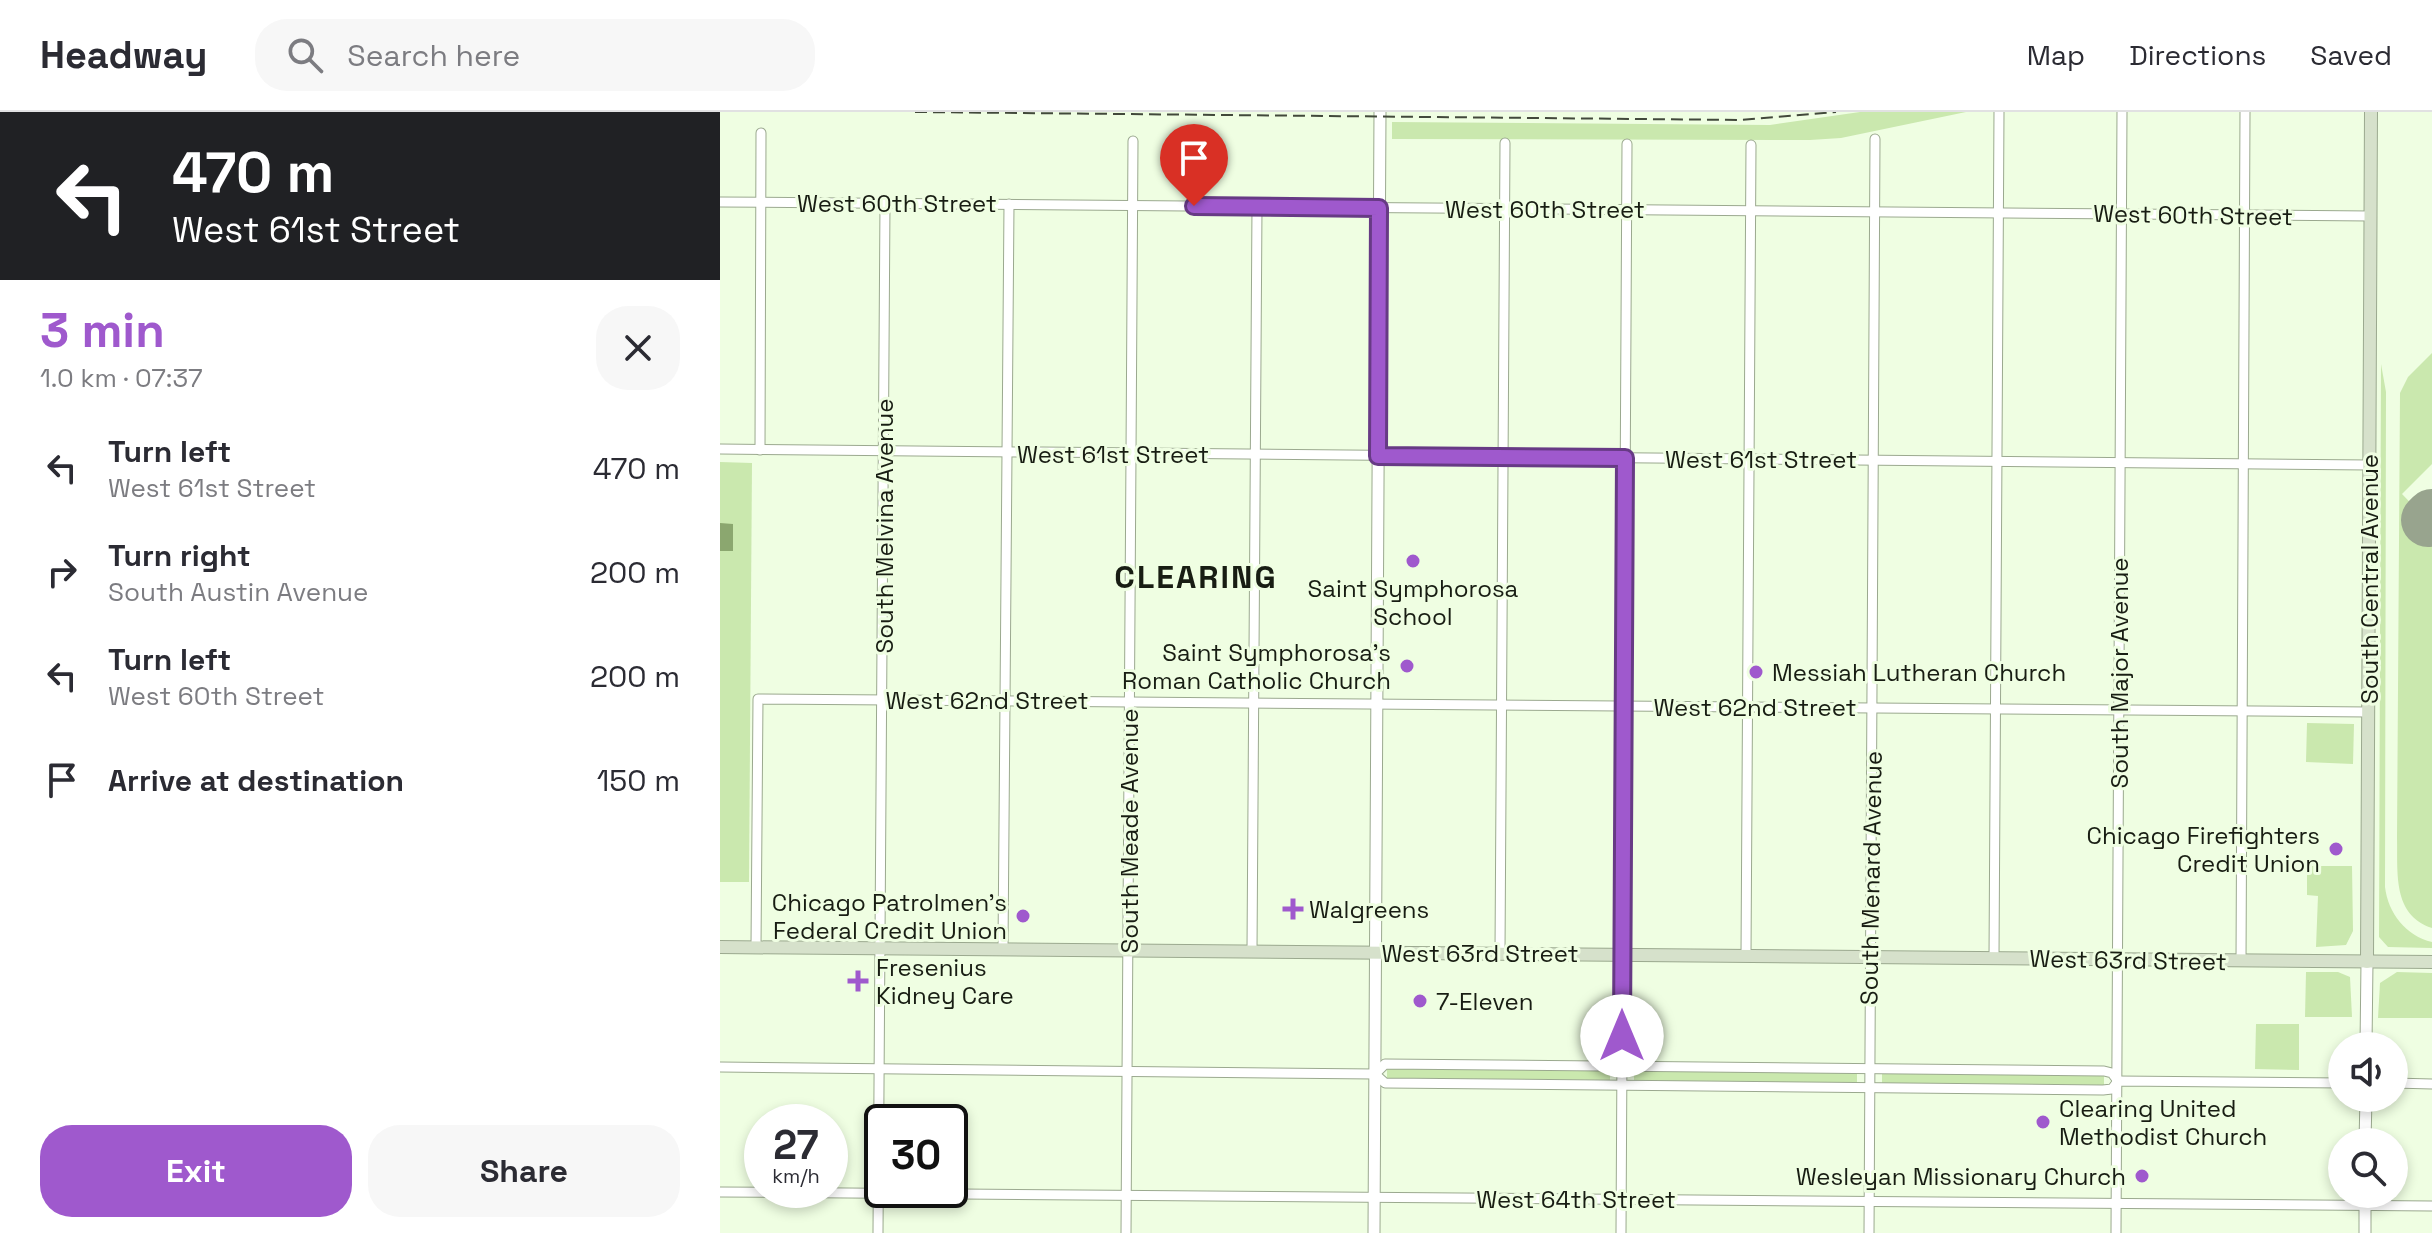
<!DOCTYPE html>
<html lang="en">
<head>
<meta charset="utf-8">
<style>
  :root { --surface:#fff; --page:#f7f7f7; --text:#2b2b33; --muted:#7c7c81; --line:#e1e1e2; --accent:#9f59cd }
  body { margin:0; font-family:"Space Grotesk",sans-serif; background:var(--page); color:var(--text); height:100vh; display:flex; flex-direction:column; font-size:30px; white-space:nowrap }
  * { box-sizing:border-box; margin:0 }
  p { font-size:26px; color:var(--muted) }
  .icon { flex:none; width:44px; height:44px; fill:none; stroke:currentColor; stroke-width:2; stroke-linecap:round; stroke-linejoin:round }
  .map { position:relative; flex:1; overflow:hidden }
  .panel { display:flex; flex-direction:column; background:var(--surface); width:720px }
  .panel>* { flex:none }
  .hud { background:#202124; color:#fff; overflow:hidden }
  .controls { position:absolute; left:1608px; top:920px; display:grid; gap:16px }
  .controls a { display:grid; place-items:center; width:80px; height:80px; border-radius:50%; background:var(--surface); box-shadow:0 4px 12px #0003; font-size:40px }
  .speed { position:absolute; left:24px; top:992px; display:flex; gap:16px; font-size:40px; font-weight:700; text-align:center }
  .speed>* { display:grid; place-content:center; width:104px; height:104px; border-radius:50%; background:var(--surface); box-shadow:0 4px 12px #0003; line-height:1 }
  .speed small { font-size:20px; font-weight:400 }
  .speed .limit { border:4px solid #111; border-radius:12px; background:#fff; color:#111 }
  .pin { position:absolute; display:grid; place-items:center; width:68px; height:68px; color:#fff; margin:-82px -34px; border-radius:50% 50% 50% 0; rotate:-45deg; box-shadow:0 0 8px #0007 }
  .pin .icon { rotate:45deg }
  .me { position:absolute; width:88px; margin:-44px; rotate:0deg; stroke-linejoin:round; filter:drop-shadow(0 0 6px #0008) }
  .turn { display:flex; align-items:center; gap:28px; height:168px; padding:0 40px; font-size:36px }
  .turn .icon { width:104px; height:104px; stroke-width:2.5 }
  .turn b { display:block; font-size:56px; line-height:68px }
  .round { display:grid; place-items:center; flex:none; width:84px; height:84px; border-radius:32px; background:var(--page) }
  .headline { display:flex; align-items:center; justify-content:space-between; height:136px; padding:0 40px }
  h1 { font-size:48px; font-weight:800; line-height:60px; color:var(--accent) }
  .cta { display:flex; gap:16px; margin-top:auto; padding:16px 40px }
  .cta a { flex:1; height:92px; border-radius:32px; background:var(--accent); color:#fff; font-size:32px; font-weight:800; line-height:92px; text-align:center }
  .cta a+a { background:var(--page); color:var(--text) }
  ul { padding:0; list-style:none }
  li { display:flex; align-items:center; gap:24px; height:104px; padding:0 40px }
  li div { flex:1 }
  li b { display:block; font-size:30px }
  li em { font-style:normal }
  header { display:flex; align-items:center; gap:48px; box-sizing:border-box; height:112px; padding:0 40px; background:var(--surface); border-bottom:2px solid var(--line) }
  header strong { font-size:38px }
  nav { display:flex; gap:44px; margin-inline-start:auto; font-size:28px }
  .search { width:560px; height:72px; background:var(--page); display:flex; align-items:center; gap:20px; box-sizing:border-box; padding:0 28px; border-radius:32px; color:var(--muted); font-size:30px }
  main { display:flex; flex:1; min-height:0 }
  .map>svg:first-child { display:block }
</style>
</head>
<body>
<header>
<strong>Headway</strong>
<div class="search"><svg class="icon" aria-label="search" viewBox="0 0 24 24"><circle cx="10" cy="10" r="6"/><path d="M15 15l6 6"/></svg>Search here</div>
<nav><a>Map</a><a>Directions</a><a>Saved</a></nav>
</header>
<main>
<section class="panel">
<div class="hud">
<div class="turn"><svg class="icon" aria-label="left" viewBox="0 0 24 24"><path d="M17 20v-9H6M10 6l-5 5 5 5"/></svg><div><b>470 m</b>West 61st Street</div></div>
</div>
<div class="headline"><div><h1>3 min</h1><p>1.0 km · 07:37</p></div><a class="round"><svg class="icon" aria-label="close" viewBox="0 0 24 24"><path d="M6 6l12 12M18 6L6 18"/></svg></a></div>
<ul>
<li><svg class="icon" aria-label="left" viewBox="0 0 24 24"><path d="M17 20v-9H6M10 6l-5 5 5 5"/></svg><div><b>Turn left</b><p>West 61st Street</p></div><em>470 m</em></li>
<li><svg class="icon" aria-label="right" viewBox="0 0 24 24"><path d="M7 20v-9h11M14 6l5 5-5 5"/></svg><div><b>Turn right</b><p>South Austin Avenue</p></div><em>200 m</em></li>
<li><svg class="icon" aria-label="left" viewBox="0 0 24 24"><path d="M17 20v-9H6M10 6l-5 5 5 5"/></svg><div><b>Turn left</b><p>West 60th Street</p></div><em>200 m</em></li>
<li><svg class="icon" aria-label="arrive" viewBox="0 0 24 24"><path d="M6 21V4h12l-3 4 3 4H6"/></svg><div><b>Arrive at destination</b></div><em>150 m</em></li>
</ul>
<div class="cta"><a>Exit</a><a>Share</a></div>
</section>
<div class="map">
<svg width="1712" height="1121" viewBox="0 0 1712 1121">
  <rect width="100%" height="100%" fill="#effee2"/>
  <g fill="#cae8ae">
    <polygon points="1140,0 1246,0 1121,26 1090,28 672,27 672,10 1050,13"/>
    <path d="M1712,241V352L1682,382L1712,413V816C1672,803 1678,760 1677,726L1680,281L1688,265Z"/>
    <path d="M1661,252L1666,280L1665,775C1668,801 1686,824 1712,830V836L1668,835L1659,825Z"/>
    <polygon points="0,350 32,351 29,770 0,770"/>
    <polygon points="1587,611 1634,612 1633,652 1586,650"/>
    <polygon points="1587,754 1632,754 1633,819 1626,833 1596,835 1598,784 1587,783"/>
    <polygon points="1586,860 1618,860 1630,865 1632,905 1585,905"/>
    <polygon points="1677,860 1712,861 1712,906 1658,906 1660,871"/>
    <polygon points="1536,912 1579,912 1579,958 1535,957"/>
    <polygon points="667,956 890,958 890,968 667,966"/>
    <polygon points="914,957 1137,959 1137,971 914,969"/>
    <polygon points="1162,959 1384,961 1384,973 1162,971"/>
  </g>
  <polygon fill="#8ba76f" points="0,411 13,412 13,439 0,439"/>
  <g fill="none" stroke-linecap="round" stroke-linejoin="round">
    <polyline stroke="#98a48e" stroke-width="54" points="1708,408 1712,404"/>
    <defs>
      <g id="minor">
        <polyline points="0,90 1650,104"/>
        <polyline points="0,337 1649,353"/>
        <polyline points="40,338 41,21"/>
        <polyline points="36,835 38,587 1648,600"/>
        <polyline points="283,837 289,92"/>
        <polyline points="532,839 537,95"/>
        <polyline points="780,841 785,31"/>
        <polyline points="1026,843 1031,33"/>
        <polyline points="1274,846 1279,0"/>
        <polyline points="1521,849 1525,0"/>
        <polyline points="0,955 655,962 665,971 1383,978 1392,977 1398,969 1622,971"/>
        <polyline points="655,962 665,952 1384,959 1392,961 1398,969"/>
        <polyline points="1674,971 1712,972"/>
        <polyline points="0,1080 1712,1094"/>
        <polyline points="158,1121 165,91"/>
        <polyline points="406,1121 413,29"/>
        <polyline points="901,1121 907,32"/>
        <polyline points="1149,1121 1155,27"/>
        <polyline points="1396,1121 1402,0"/>
      </g>
      <g id="tertiary">
        <polyline points="1646,934 1647,850"/>
        <polyline points="1645,1030 1646,986"/>
        <polyline points="654,1121 660,0"/>
        <polyline points="1645,1121 1645,1082"/>
      </g>
      <g id="secondary">
        <polyline points="0,835 1712,850"/>
        <polyline points="1647,850 1651,0"/>
      </g>
    </defs>
    <use href="#minor" stroke="#9ba98f" stroke-width="11"/>
    <use href="#tertiary" stroke="#9ba98f" stroke-width="13"/>
    <use href="#secondary" stroke="#9ba98f" stroke-width="14"/>
    <use href="#minor" stroke="#fff" stroke-width="9"/>
    <use href="#tertiary" stroke="#fff" stroke-width="11"/>
    <use href="#secondary" stroke="#d6e1cb" stroke-width="12"/>
    <polyline stroke="#42493b" stroke-width="2" stroke-dasharray="12 6" stroke-linecap="butt" points="195,0 1021,8 1116,0"/>
  </g>
  <g fill="none" stroke-linecap="round" stroke-linejoin="round">
    <defs>
      <polyline id="route" points="474,94 659,96 658,344 905,346 902,924"/>
    </defs>
    <use href="#route" stroke="#673a85" stroke-width="20"/>
    <use href="#route" stroke="#9f59cd" stroke-width="14"/>
  </g>
  <g fill="#9f59cd" stroke="#effee2" stroke-width="3">
    <circle cx="693" cy="449" r="8"/>
    <circle cx="687" cy="554" r="8"/>
    <circle cx="1036" cy="560" r="8"/>
    <circle cx="1616" cy="737" r="8"/>
    <path d="M569 785h8v8h8v8h-8v8h-8v-8h-8v-8h8z"/>
    <circle cx="303" cy="804" r="8"/>
    <path d="M134 857h8v8h8v8h-8v8h-8v-8h-8v-8h8z"/>
    <circle cx="700" cy="889" r="8"/>
    <circle cx="1323" cy="1010" r="8"/>
    <circle cx="1422" cy="1064" r="8"/>
  </g>
  <g text-anchor="middle" dominant-baseline="central" stroke-width="6" stroke-linejoin="round" paint-order="stroke">
    <g font-size="24" fill="#181d13" stroke="#effee2">
      <text x="177" y="91">West 60th Street</text>
      <text x="825" y="97">West 60th Street</text>
      <text transform="translate(1473 103) rotate(1)">West 60th Street</text>
      <text x="393" y="342">West 61st Street</text>
      <text x="1041" y="347">West 61st Street</text>
      <text transform="translate(164 414) rotate(-90)">South Melvina Avenue</text>
      <text transform="translate(1649 467) rotate(-90)">South Central Avenue</text>
      <text transform="translate(1399 561) rotate(-90)">South Major Avenue</text>
      <text x="267" y="588">West 62nd Street</text>
      <text x="1035" y="595">West 62nd Street</text>
      <text transform="translate(409 719) rotate(-90)">South Meade Avenue</text>
      <text transform="translate(1151 766) rotate(-89)">South Menard Avenue</text>
      <text x="760" y="841">West 63rd Street</text>
      <text transform="translate(1408 848) rotate(1)">West 63rd Street</text>
      <text x="856" y="1087">West 64th Street</text>
    </g>
    <g font-size="24" fill="#181d13" stroke="#effee2" text-anchor="start">
      <text x="693" y="476" text-anchor="middle">Saint Symphorosa<tspan x="693" dy="28">School</tspan></text>
      <text x="671" y="540" text-anchor="end">Saint Symphorosa's<tspan x="671" dy="28">Roman Catholic Church</tspan></text>
      <text x="1052" y="560">Messiah Lutheran Church</text>
      <text x="1600" y="723" text-anchor="end">Chicago Firefighters<tspan x="1600" dy="28">Credit Union</tspan></text>
      <text x="287" y="790" text-anchor="end">Chicago Patrolmen's<tspan x="287" dy="28">Federal Credit Union</tspan></text>
      <text x="589" y="797">Walgreens</text>
      <text x="156" y="855">Fresenius<tspan x="156" dy="28">Kidney Care</tspan></text>
      <text x="716" y="889">7-Eleven</text>
      <text x="1339" y="996">Clearing United<tspan x="1339" dy="28">Methodist Church</tspan></text>
      <text x="1406" y="1064" text-anchor="end">Wesleyan Missionary Church</text>
    </g>
    <g font-size="32" font-weight="bold" letter-spacing="2" fill="#181d13" stroke="#effee2">
      <text x="476" y="465">CLEARING</text>
    </g>
  </g>
</svg>
<div class="controls">
<a><svg class="icon" aria-label="sound" viewBox="0 0 24 24"><path d="M4 9h4l5-4v14l-5-4H4zM17 9q2 3 0 6"/></svg></a>
<a><svg class="icon" aria-label="search" viewBox="0 0 24 24"><circle cx="10" cy="10" r="6"/><path d="M15 15l6 6"/></svg></a>
</div>
<div class="speed"><div>27<small>km/h</small></div><div class="limit">30</div></div>
<div class="pin" style="left:474px;top:94px;background:#d93025"><svg class="icon" aria-label="arrive" viewBox="0 0 24 24"><path d="M6 21V4h12l-3 4 3 4H6"/></svg></div>
<svg class="me" style="left:902px;top:924px" viewBox="-20 -20 40 40"><circle r="19" fill="#fff"/><path d="M0-13L10 11 0 6-10 11z" fill="#9f59cd"/></svg>
</div>
</main>
</body>
</html>
